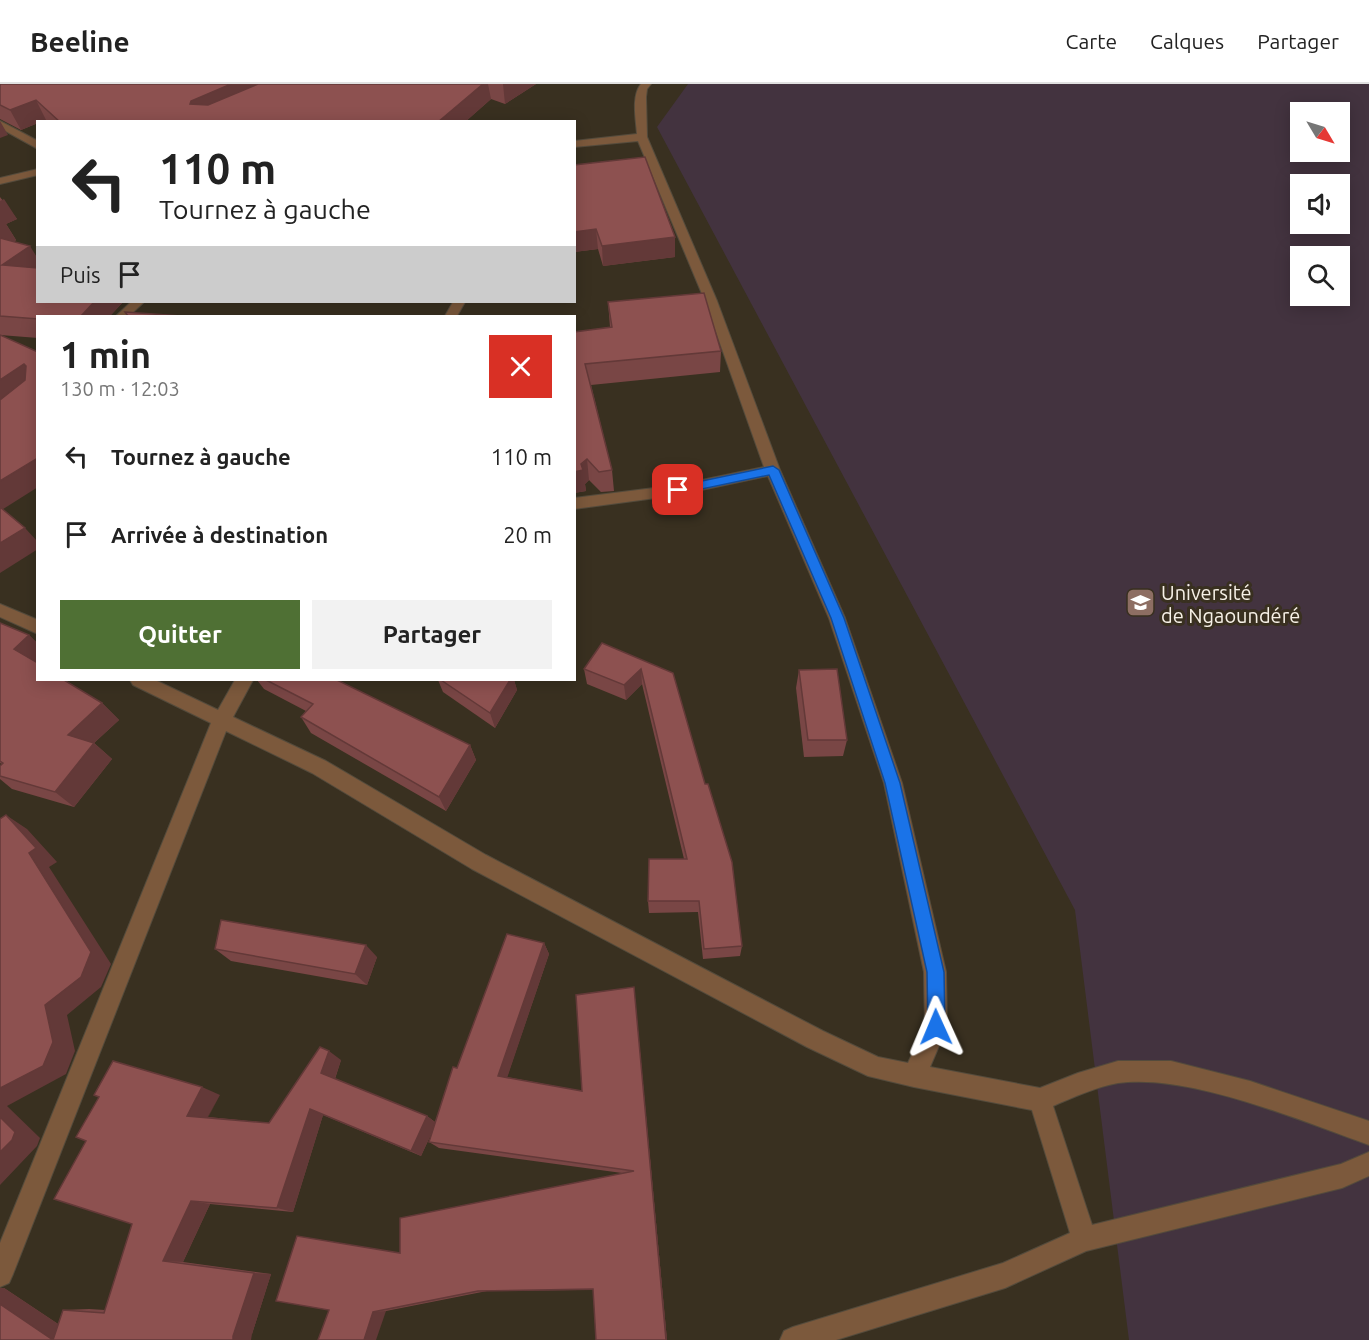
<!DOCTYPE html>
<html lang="fr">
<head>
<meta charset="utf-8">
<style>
  :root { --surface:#fff; --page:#f2f2f2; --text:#222; --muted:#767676; --line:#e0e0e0; --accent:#4f7034 }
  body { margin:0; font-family:Ubuntu,sans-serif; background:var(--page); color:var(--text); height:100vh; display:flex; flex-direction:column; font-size:22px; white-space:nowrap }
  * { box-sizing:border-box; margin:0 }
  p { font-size:20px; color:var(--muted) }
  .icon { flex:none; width:33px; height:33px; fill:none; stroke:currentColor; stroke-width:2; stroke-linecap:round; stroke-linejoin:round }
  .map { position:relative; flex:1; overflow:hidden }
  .sheet { position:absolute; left:36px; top:231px; width:540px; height:366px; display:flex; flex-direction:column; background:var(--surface); border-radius:0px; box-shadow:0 3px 15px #0003 }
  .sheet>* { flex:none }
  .top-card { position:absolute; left:36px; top:36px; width:540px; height:183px; border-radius:0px; box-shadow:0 3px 15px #0003; background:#fff; color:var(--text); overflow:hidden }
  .needle { width:39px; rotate:128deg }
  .controls { position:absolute; left:1290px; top:18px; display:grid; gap:12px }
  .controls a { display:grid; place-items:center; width:60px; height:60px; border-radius:0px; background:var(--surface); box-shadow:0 3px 15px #0003; font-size:30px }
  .pin { position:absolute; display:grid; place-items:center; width:51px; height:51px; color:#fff; margin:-26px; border-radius:12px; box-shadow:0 3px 9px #0006 }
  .me { position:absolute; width:66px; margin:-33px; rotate:359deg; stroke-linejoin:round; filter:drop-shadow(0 0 4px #0008) }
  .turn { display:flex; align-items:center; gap:21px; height:126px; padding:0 24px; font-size:27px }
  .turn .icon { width:78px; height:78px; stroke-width:2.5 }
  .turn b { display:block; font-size:42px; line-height:51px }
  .then { display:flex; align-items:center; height:57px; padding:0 24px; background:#0003; gap:12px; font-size:22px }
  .round { display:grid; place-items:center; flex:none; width:63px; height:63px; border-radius:0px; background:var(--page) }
  .overview { display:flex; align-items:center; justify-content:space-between; height:102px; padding:0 24px }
  h1 { font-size:36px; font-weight:700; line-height:45px }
  .primary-button { display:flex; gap:12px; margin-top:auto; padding:12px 24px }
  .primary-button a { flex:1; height:69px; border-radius:0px; background:var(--accent); color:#fff; font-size:24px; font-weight:700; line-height:69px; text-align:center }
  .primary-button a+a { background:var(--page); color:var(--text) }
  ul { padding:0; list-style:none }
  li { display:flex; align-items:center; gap:18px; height:78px; padding:0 24px }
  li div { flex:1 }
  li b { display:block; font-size:22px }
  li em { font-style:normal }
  header { display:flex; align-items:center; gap:36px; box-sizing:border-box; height:84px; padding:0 30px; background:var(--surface); border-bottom:2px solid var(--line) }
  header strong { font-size:28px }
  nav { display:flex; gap:33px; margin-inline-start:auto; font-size:21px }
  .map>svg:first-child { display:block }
</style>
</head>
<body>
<header>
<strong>Beeline</strong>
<nav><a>Carte</a><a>Calques</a><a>Partager</a></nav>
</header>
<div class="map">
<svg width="1369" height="1256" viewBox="0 0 1369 1256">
  <rect width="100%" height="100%" fill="#393020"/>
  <path fill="#43333f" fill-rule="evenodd" d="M688,0H1369V1256H1129L1075,826L657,43ZM1300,28H1340V68H1300ZM1300,100H1340V140H1300ZM1300,172H1340V212H1300Z"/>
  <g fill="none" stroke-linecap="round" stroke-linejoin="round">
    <defs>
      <g id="minor">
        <path d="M641,0H651L647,5L646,13L647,53L717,217L780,386L845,534L902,699L946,888L947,943L930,983L1040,1004L1078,989L1118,977H1171L1250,997L1369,1037V1061C1301,1037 1189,989 1118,999C1096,1003 1074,1013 1053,1022L1092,1141L1341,1080L1369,1068V1092L1342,1104L1086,1167L1005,1204L836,1256H780L784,1247L793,1243L1003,1179L1070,1149L1032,1026L914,1003L868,992L807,963L472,785L312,689L226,647L13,1190L9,1199L0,1203V1159L211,639L133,601L130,596H155L218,626L235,596H253L233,633L326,677L486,771L823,947L878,973L908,979L925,942L924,888L884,699L829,534L768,392L678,411L574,425V414L678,401L764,383L705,217L638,57L574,63V57L637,50C636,36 631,12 641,0Z"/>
        <polygon points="0,37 38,57 38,65 0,44"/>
        <polygon points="38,85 38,91 0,100 0,94"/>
        <polygon points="131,218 144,218 129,232 116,232"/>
        <polygon points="453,218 465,218 457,232 445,232"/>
        <polygon points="0,520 38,536 38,550 0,533"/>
      </g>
    </defs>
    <use href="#minor" stroke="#544b3c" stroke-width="2"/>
    <use href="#minor" fill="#7c593c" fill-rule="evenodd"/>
  </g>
  <g fill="#794645">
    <polygon points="0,0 536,0 505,20 491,15 465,38 48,38 46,36 41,38 38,38 38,39 21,46 0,35"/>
    <polygon points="574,81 675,173 603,182 598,165 574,168"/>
    <polygon points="0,113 17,135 6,140 16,156 14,158 38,218 123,218 110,232 38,232 38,254 0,251"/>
    <polygon points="608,218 721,267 720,288 591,301 612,386 614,407 601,408 589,396 585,400 586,407 574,409 574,248 610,243"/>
    <polygon points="0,539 29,551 38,560 38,578 37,579 102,619 119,636 94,659 112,675 74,723 12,705 0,695 0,682 2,680 0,679"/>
    <polygon points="584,585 673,589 742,862 740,872 703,875 698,828 649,829 648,817 684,775 642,600 626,616 587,600"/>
    <polygon points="799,586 847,656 843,672 804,673 796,604"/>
    <polygon points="257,596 337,596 470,661 476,676 446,727 311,649 301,633 306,627 264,605"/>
    <polygon points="438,596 514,596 517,606 495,644 443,608"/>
    <polygon points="544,859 549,870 507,993 582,1007 634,903 635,914 667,1256 593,1206 487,1207 386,1227 318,1256 400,1168 622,1089 439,1064 429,1058 433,1046 421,1072 323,1031 293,1128 210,1120 183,1178 271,1190 252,1250 0,1256 0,1204 4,1204 58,1240 63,1226 89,1225 105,1226 220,1011 208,1033 269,1039 341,976 335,995 427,1032 435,1038 457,984"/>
    <polygon points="215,865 377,873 367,901 231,877"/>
  </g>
  <g fill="#633938">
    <polygon points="231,0 283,0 199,36 190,20 191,17"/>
    <polygon points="483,0 488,0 491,15 465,38 438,38"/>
    <polygon points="503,0 536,0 505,20"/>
    <polygon points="36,16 46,36 41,38 38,38 38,39 21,46 10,26"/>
    <polygon points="0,37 8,51 0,54"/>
    <polygon points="4,115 17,135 6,140 16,156 0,167 0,117"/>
    <polygon points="596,145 598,165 574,168 574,148"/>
    <polygon points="675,153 675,173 603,182 602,162"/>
    <polygon points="30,162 38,175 38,186 2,181"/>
    <polygon points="94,218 123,218 110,232 81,232"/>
    <polygon points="24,280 38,299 0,327 0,296"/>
    <polygon points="38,374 38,403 0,427 0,397"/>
    <polygon points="587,375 589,396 585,400 586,407 574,409 574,388"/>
    <polygon points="25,444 38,458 38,465 0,489 0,459"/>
    <polygon points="29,551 38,560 38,578 33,582 14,565"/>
    <polygon points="641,585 642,600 626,616 624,601"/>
    <polygon points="510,596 514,596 517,606 495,644 490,629"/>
    <polygon points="102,619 119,636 94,659 112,675 74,723 55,708 68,651"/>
    <polygon points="470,661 476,676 446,727 439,713"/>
    <polygon points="6,731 27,745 57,778 49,783 111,880 101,903 67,931 75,967 66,990 7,1022 40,1054 37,1062 0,1101 0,1004 45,921 29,769"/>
    <polygon points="544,859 549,870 505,1000 498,992"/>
    <polygon points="366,861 377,873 367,901 355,890"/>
    <polygon points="634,903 635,914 667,1256 666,1256"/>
    <polygon points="329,967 341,976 334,997 321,989"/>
    <polygon points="202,1003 220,1011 205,1038 187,1032"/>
    <polygon points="310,1025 323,1031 293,1128 277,1124"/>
    <polygon points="427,1032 436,1039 421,1072 411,1067"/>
    <polygon points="191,1117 210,1120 183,1178 163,1177"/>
    <polygon points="254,1189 271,1190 252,1250 251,1256 233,1256 233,1252"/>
    <polygon points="0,1204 4,1204 79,1254 53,1256 0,1220"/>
    <polygon points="386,1227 376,1256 364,1256 373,1228"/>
  </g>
  <g fill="#8d5150" stroke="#633938" stroke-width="1.5">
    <polygon points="0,0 231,0 191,17 190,20 208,21 258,0 483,0 438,38 60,38 36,16 10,26 0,21"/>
    <polygon points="645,73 675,153 602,162 596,145 574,148 574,81"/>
    <polygon points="0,154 30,162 2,181 38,184 38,218 94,218 81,232 38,232 38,235 0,232"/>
    <polygon points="704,209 721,267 585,280 612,386 599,388 587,375 581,380 583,386 574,388 574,248 612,243 608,218"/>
    <polygon points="125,228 181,232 128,232"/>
    <polygon points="0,251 38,268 38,374 0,397 0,316 25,296 26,282 24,280 0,296"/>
    <polygon points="0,423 25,444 0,459"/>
    <polygon points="0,539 29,551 14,565 38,579 38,596 64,596 102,619 68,651 94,659 55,708 0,692 0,682 3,679 0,677"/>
    <polygon points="602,559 673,589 705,700 708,700 732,778 742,862 704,865 699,817 648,817 649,775 687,775 641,585 624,601 584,585"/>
    <polygon points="837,585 847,656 808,656 799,586"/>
    <polygon points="266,596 337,596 470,661 439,713 301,633 313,620"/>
    <polygon points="441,596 510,596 490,629"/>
    <polygon points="6,731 36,764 29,769 91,868 81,893 45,921 53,958 43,982 0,1004 0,735"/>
    <polygon points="221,836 366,861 355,890 215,865"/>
    <polygon points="507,850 544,859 498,992 582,1007 576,911 634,903 666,1256 596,1256 593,1205 478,1207 373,1228 364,1256 318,1256 329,1226 276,1217 297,1152 400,1169 400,1134 634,1087 429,1058 453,983 457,984"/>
    <polygon points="320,963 329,967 321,989 427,1032 411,1067 310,1025 277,1124 191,1117 163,1177 254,1189 233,1252 233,1256 0,1256 0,1220 53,1256 63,1226 104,1229 132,1140 54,1115 86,1057 76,1053 99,1013 94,1011 113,977 202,1003 187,1032 269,1039"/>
    <polygon points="0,1033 15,1048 12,1056 0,1068"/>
  </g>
  <polygon fill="#1a73e8" stroke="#114b97" stroke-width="1.5" points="773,382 779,386 844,534 900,699 944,888 945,943 942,949 936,951 931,949 928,943 927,888 885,699 831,534 769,391 678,410 672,406 678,402"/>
  <defs>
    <symbol id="university-square" viewBox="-11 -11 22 22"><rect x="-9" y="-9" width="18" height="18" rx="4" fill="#8d6e63" stroke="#393020"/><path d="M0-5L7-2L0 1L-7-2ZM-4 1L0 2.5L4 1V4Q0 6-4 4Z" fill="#fff"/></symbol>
  </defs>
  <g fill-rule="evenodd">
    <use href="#university-square" x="1124" y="502" width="33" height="33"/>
  </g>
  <g text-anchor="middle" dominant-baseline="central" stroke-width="6" stroke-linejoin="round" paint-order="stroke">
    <g font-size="20" fill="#f7f1e7" stroke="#393020" text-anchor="start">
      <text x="1161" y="508">Université<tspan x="1161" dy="23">de Ngaoundéré</tspan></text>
    </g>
  </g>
</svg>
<div class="controls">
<a><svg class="needle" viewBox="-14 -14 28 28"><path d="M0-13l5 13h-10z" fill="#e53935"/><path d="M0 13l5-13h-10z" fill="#767676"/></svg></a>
<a><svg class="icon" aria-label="sound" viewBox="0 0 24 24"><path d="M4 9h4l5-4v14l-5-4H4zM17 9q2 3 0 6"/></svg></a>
<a><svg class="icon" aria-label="search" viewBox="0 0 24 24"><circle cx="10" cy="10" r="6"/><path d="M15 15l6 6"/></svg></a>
</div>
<div class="pin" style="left:678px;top:406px;background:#d93025"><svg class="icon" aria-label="arrive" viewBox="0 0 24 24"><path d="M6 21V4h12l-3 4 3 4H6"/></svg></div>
<svg class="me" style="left:936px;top:943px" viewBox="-20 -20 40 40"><path d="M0-17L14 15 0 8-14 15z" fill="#1a73e8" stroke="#fff" stroke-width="4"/></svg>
<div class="top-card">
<div class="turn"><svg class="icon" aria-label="left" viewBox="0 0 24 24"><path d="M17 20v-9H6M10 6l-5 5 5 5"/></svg><div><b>110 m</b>Tournez à gauche</div></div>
<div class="then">Puis<svg class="icon" aria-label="arrive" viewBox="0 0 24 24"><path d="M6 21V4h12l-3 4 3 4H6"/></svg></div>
</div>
<section class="sheet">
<div class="overview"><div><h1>1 min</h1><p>130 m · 12:03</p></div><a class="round" style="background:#d93025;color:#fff"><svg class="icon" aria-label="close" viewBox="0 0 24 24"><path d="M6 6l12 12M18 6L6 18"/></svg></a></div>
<ul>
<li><svg class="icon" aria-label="left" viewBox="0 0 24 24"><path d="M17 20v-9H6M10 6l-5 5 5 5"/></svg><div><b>Tournez à gauche</b></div><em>110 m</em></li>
<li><svg class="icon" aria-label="arrive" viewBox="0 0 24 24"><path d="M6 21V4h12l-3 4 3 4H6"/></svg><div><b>Arrivée à destination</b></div><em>20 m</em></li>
</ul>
<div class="primary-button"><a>Quitter</a><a>Partager</a></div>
</section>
</div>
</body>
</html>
